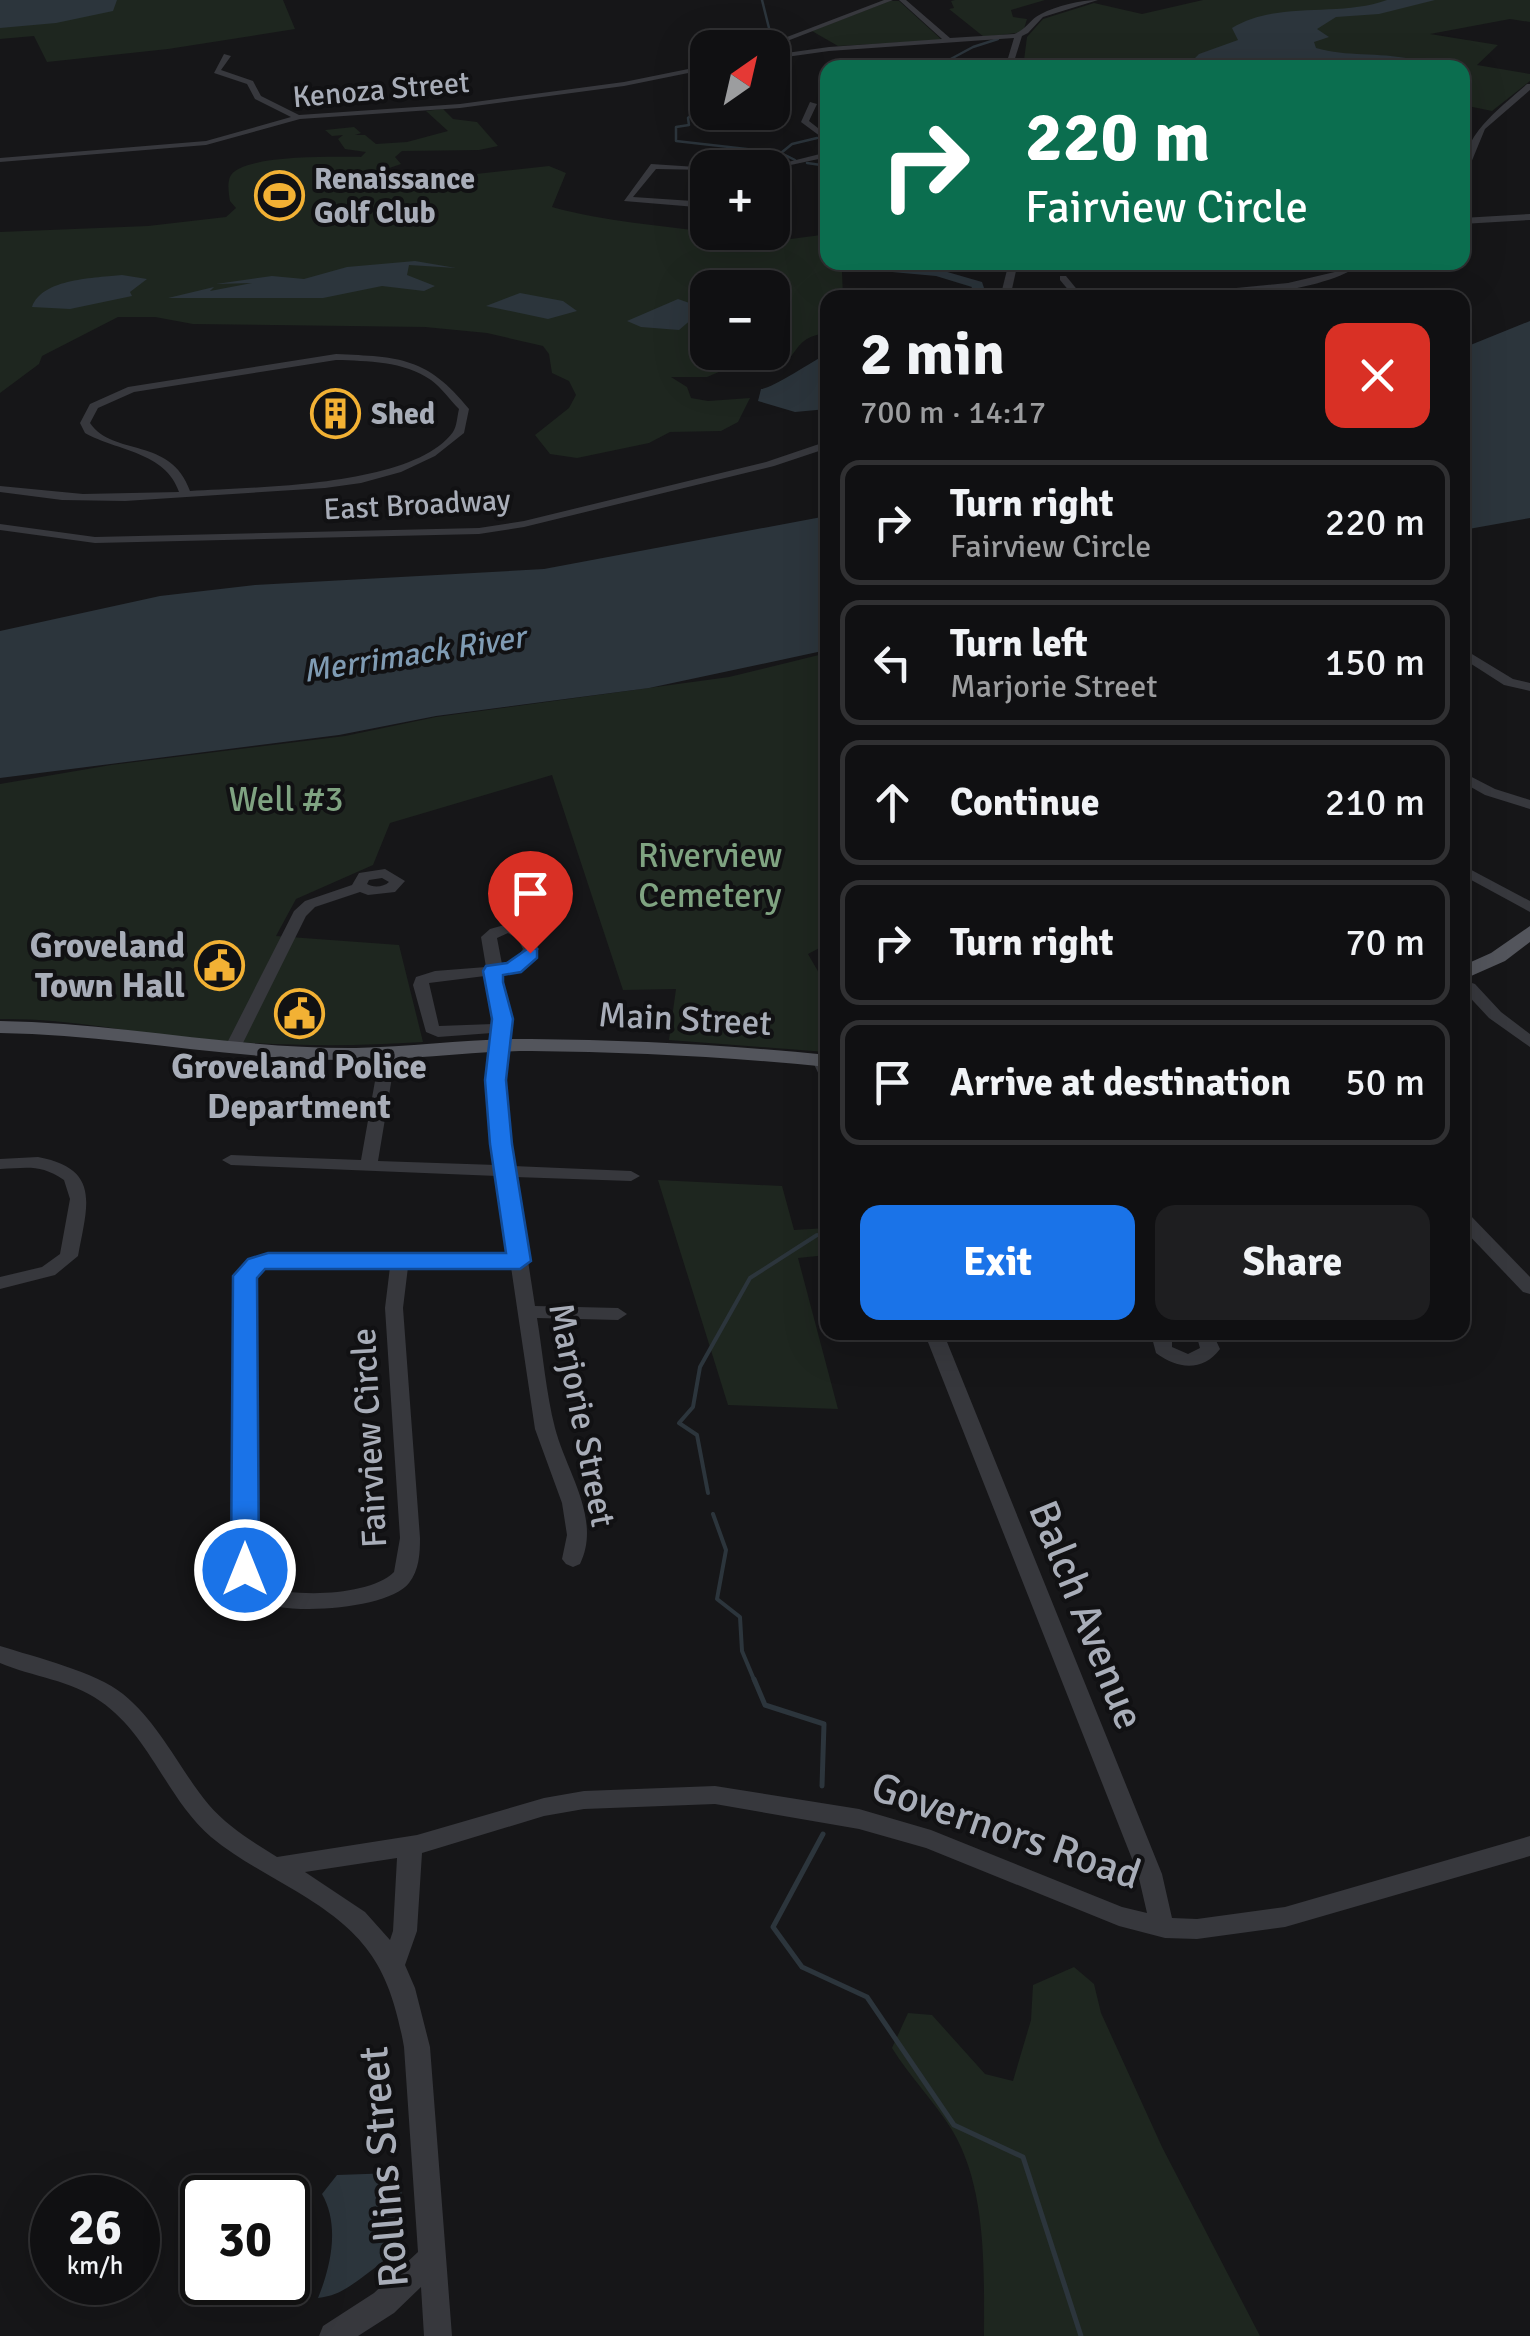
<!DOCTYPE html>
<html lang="en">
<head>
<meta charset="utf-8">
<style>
  :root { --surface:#101012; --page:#1e1e20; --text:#f1f3f6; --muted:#9c9d9f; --line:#303032; --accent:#1a73e8 }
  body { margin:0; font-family:Signika,sans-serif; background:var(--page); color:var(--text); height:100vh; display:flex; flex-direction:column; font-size:38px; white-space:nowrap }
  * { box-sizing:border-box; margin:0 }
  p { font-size:32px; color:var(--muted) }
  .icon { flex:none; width:55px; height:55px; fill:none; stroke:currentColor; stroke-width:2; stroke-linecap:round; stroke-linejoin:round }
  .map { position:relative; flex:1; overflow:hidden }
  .panel { position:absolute; left:820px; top:290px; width:650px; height:1050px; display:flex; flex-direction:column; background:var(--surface); border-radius:20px; box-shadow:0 10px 40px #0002,0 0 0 2px var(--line) }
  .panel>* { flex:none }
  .guide { position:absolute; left:820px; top:60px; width:650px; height:210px; border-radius:20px; box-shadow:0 10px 40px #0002,0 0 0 2px var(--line); background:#0b6e4f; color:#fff; overflow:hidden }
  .needle { width:65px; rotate:34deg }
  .controls { position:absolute; left:690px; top:30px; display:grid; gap:20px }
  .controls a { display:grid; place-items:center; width:100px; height:100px; border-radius:20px; background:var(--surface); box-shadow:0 10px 40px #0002,0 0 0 2px var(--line); font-size:50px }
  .speed { position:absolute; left:30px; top:2175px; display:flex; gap:20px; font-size:50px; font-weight:700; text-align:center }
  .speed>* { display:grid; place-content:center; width:130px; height:130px; border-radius:50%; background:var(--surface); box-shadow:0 10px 40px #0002,0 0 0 2px var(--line); line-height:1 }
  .speed small { font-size:25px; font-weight:400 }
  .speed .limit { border:5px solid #111; border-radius:15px; background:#fff; color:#111 }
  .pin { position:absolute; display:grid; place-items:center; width:85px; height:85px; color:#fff; margin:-102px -42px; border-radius:50% 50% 50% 0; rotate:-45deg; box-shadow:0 0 10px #0007 }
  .pin .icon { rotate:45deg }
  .me { position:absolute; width:110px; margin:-55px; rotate:0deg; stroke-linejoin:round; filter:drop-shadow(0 0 8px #0008) }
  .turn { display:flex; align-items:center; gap:35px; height:210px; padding:0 40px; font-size:45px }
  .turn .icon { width:130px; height:130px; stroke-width:2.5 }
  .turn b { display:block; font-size:70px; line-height:85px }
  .round { display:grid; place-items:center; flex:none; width:105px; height:105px; border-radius:20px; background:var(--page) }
  .summary { display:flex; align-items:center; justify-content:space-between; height:170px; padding:0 40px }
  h1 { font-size:60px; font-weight:700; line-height:75px }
  .action { display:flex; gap:20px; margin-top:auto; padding:20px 40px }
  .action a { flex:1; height:115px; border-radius:20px; background:var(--accent); color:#fff; font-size:40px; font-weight:700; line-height:115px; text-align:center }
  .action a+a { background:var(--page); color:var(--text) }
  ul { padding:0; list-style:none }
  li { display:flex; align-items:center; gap:30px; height:125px; margin:0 20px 15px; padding:0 20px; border:5px solid var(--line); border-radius:20px }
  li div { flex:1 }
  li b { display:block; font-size:38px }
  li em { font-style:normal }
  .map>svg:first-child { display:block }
</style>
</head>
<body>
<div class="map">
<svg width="1530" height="2336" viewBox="0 0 1530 2336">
  <rect width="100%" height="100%" fill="#161618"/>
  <g fill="#1e261f" fill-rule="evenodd">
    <polygon points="0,0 283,0 295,29 168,49 47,62 34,36 0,39"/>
    <polygon points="955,0 1045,0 1011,10 1013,17 1027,19 1023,32 984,37 949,9 954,8 951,1"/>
    <polygon points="1203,0 1530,0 1530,22 1510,19 1430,34 1498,45 1477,65 1530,74 1530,81 1492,111 1463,105 1462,68 1023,68 1027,37 1043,19 1094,3 1142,14"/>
    <polygon points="890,1 899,1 942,40 838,46 812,31"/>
    <path d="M443,109L453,119L477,122L498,146L479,150L402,151L395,157L401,164L372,174L371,190L389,192L430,179L549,166L566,173L552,207C605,222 662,225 714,233L687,232L783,240L821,235L825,236L823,259L842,272L843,297L828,298L827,332C820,334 810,336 804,341C794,349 790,364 774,368C755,372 737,357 718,366L721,371L707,377H671L687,387L691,398L708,401L750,398L738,422L721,431L670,432L649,443L577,458L550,454L535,435L569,408L576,395L569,381L552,373L549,354L543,346L487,333L425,327L193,324L155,317H118L42,356L39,364L0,393V232L148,226L226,217L236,208L230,201C229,195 227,184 230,177C239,154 338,157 361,157L366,152L345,149L338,139L343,135L332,136L325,130L354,127L361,133L355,135H365L376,144L407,142L448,131L426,111ZM708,288H772V352H708Z"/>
    <path d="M827,653V944L808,954L823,980L826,1052L669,1040L676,989L623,990L552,775L390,823L373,865L296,899L276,936L399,945L423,1042C348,1047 274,1046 200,1039C132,1033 68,1018 0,1019V784L111,765L345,736L436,717L729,677Z"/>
    <polygon points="658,1180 782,1186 794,1230 827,1228 827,1255 798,1258 838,1409 728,1405"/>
    <path d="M1074,1967L1094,1984L1101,2013L1162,2147L1260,2336H984C984,2270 987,2188 952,2130C934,2101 910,2077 892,2048L908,2013L932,2015L985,2074L1013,2081L1031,2020L1033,1985Z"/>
  </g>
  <g fill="#2c353c">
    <polygon points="0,0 117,0 113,11 56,23 0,28"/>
    <path d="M1387,0H1435L1379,14L1336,17L1317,29L1329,37L1314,42L1316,48C1347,57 1378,52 1411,59L1408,67H1186L1199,54L1238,40L1232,28C1278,0 1337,18 1387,0Z"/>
    <polygon points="415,261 456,268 409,265 407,275 435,286 424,291 382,286 323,298 168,298 214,287 210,291 252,283 216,284 272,276 304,279 347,267"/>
    <path d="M122,275L147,279L130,292L132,296L70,309L32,307C42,278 96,278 122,275Z"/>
    <polygon points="520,293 563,301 577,311 548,319 486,306"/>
    <polygon points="678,299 698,306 693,318 679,330 641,327 627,321"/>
    <polygon points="1530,321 1530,518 1463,530 1463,348"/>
    <path d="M827,354V409L795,412L758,401L761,389C771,389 813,361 827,354Z"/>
    <polygon points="827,516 827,650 649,688 436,716 339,735 0,778 0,631 160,596 255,585 544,569"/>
    <path d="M394,2173C402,2187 403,2195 402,2211C402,2249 390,2257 360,2279C346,2289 336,2296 318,2298C331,2266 340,2225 322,2194L337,2175Z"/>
  </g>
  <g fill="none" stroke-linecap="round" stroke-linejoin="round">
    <g stroke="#2c353c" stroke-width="2.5">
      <polyline points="762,0 770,32 765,35 770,42"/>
      <polyline points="934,68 973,47 998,39"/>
      <polyline points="708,82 701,83 700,91 705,97 701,100 705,103 688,118 689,125 676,127 676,141 781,153 795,160"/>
      <polyline points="781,153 792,144 817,138"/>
      <polyline points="807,163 828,166"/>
    </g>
    <g stroke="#2c353c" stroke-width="4">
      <polyline points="708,1493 697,1435 679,1423 693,1407 700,1367 750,1278 817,1235"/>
      <polyline points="713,1514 726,1550 717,1599 740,1617 742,1651 755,1682"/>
    </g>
    <g stroke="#2c353c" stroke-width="5">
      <polyline points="754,1679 765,1705 824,1724 822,1786"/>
      <polyline points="823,1834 773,1927 802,1967 867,1997 954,2125 1023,2157 1081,2336"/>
    </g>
    <polygon fill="#2c353c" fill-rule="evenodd" points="867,262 937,269 982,282 985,291 979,298 966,298 972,287 936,276 870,270 864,266"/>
    <g fill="#37383d" fill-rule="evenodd">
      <polygon points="884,0 893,0 769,48 758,48"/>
      <path d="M899,0H906L950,38L1014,34C1026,30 1030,19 1041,14C1056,6 1081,0 1098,0L1043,17L1028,33L1022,36L1012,68H1005L1014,38L829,51L772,59V55L829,47L942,39Z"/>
      <polygon points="224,54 231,56 221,70 253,81 261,96 299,115 460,104 624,82 708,65 708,69 624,86 460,108 300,119 206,145 0,162 0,158 206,141 291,117 255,99 247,84 214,73"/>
      <path d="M1527,84H1530V90L1485,129L1466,175L1462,177C1462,134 1498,110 1527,84Z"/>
      <polygon points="810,102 817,104 809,121 828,136 828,142 801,122"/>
      <polygon points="828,152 828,157 772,169 764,168"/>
      <polygon points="651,164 712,168 708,168 708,170 656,169 633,197 708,202 708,208 624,201"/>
      <polygon points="772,181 784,193 772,208 776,193"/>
      <polygon points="1530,214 1530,220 1462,224 1462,218"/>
      <polygon points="1009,262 1018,262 1010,298 1000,298"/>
      <path d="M1354,262H1365C1313,300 1197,298 1134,298L1288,283L1339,271Z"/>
      <polygon points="1060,276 1066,276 1084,298 1075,298 1060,280"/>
      <path d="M336,354C400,357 427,357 469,409L464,433L435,456L401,472L361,483L325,488L125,501L62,500L0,492V486L83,494L179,492C166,452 117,451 85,433L80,423L90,404L128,387ZM336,360C367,361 404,361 431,380C441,387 450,400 459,409C457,417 457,426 453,432C413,487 254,487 190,491C171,436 113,457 90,423L98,408L134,392Z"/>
      <polygon points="828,441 828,448 774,466 524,527 479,534 95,543 0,530 0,524 95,537 479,528 524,521 766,462"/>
      <polygon points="1462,648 1513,679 1530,683 1530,691 1504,685 1462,658"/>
      <polygon points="1462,772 1495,789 1530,800 1530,809 1485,795 1462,782"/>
      <polygon points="1462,865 1530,901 1530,912 1462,875"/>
      <path d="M385,869L405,881L395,892L368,895L360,892L315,907L306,916L240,1049L238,1052H226L224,1049L294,911L305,901L352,885L359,873ZM382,878L389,882C384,887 373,888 367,884L369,880Z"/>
      <path d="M508,924L525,929L539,949L529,963L501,974L500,982L510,1019L504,1080L513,1166L631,1171L640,1176L631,1181L515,1177L535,1306L618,1308L627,1314L618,1320L537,1318C543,1354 546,1393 555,1428C566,1471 602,1519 580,1564L573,1567L566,1564L562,1559L567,1535L562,1503L535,1429L511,1267H408L403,1308L420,1538C420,1554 419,1570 409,1583C389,1610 276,1618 250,1597C243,1592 239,1578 234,1570L236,1285L241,1266L268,1254L509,1255L497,1176L231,1165L222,1160L231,1155L361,1160L378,1064L391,1049L397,1047L405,1052L394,1065L378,1161L496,1165L488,1080L492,1033L438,1037L426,1032L413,985L416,977L435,971L486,967L481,937L490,929ZM508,933L518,939L523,949L518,956L502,964L497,938ZM485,976L493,1024L439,1026L429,983ZM271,1266L390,1267L385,1308L400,1538L394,1572C370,1596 294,1598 264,1586L256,1570L254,1285L257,1273Z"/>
      <polygon points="1469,982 1475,984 1501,1012 1530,1034 1530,1047 1489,1018 1462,989 1463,984"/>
      <polygon points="820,1055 828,1059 828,1082 822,1081 812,1060"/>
      <path d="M38,1157C102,1169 87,1206 78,1256L55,1275L0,1289V1277L42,1267L60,1254L70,1199L64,1180C40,1164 28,1168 0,1169V1159Z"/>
      <polygon points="1462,1212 1468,1213 1530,1277 1530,1294 1523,1292 1462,1228"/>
      <path d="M924,1332H943L1162,1874L1172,1918L1197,1919L1285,1907L1530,1836V1856L1285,1927L1197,1939L1165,1938L1119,1926L926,1848L859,1829L715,1804L584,1809L544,1816L422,1853L417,1931L405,1965L415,1988L430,2047L452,2336H424L421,2287L394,2313L358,2336H319L323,2326L374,2293L418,2252L404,2047C389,1962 363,1930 289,1887C262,1871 235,1857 211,1837C166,1798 150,1735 100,1701C71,1680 33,1677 0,1663V1646C35,1657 96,1672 123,1694C160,1724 179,1769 209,1805C228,1827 253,1842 277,1857L417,1835L544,1798L584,1791L715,1786L859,1809L931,1830L1122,1907L1147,1913L1138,1874ZM397,1858L393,1931L390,1940L365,1912L305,1872Z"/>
      <path d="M1156,1332H1176L1172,1339V1347L1188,1354L1200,1348L1198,1341L1190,1332H1212L1220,1349C1203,1372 1177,1369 1156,1353L1152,1338Z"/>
    </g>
    <g fill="#53555c" fill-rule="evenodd">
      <polygon points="1530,926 1530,942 1505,961 1462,980 1462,966 1491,953"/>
      <path d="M0,1021C119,1023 237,1049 356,1048C415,1047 473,1038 531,1039C630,1040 729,1045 828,1055V1067C729,1057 630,1052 531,1051C473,1051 415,1060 356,1060C237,1061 119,1035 0,1033Z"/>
    </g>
  </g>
  <polygon fill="#1a73e8" stroke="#114b97" stroke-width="2.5" points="530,947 537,949 537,958 521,972 503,975 503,982 513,1019 506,1080 512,1144 531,1261 520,1269 265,1269 257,1278 259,1570 255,1577 235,1577 231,1570 233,1276 248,1259 268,1253 506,1253 490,1144 485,1080 492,1019 483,971 486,966 507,963"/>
  <defs>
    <symbol id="stadium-ring" viewBox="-11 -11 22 22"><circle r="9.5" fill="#111113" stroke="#f2b134" stroke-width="1.5"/><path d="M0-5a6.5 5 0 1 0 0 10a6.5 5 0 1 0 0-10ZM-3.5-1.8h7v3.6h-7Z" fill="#f2b134"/></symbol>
    <symbol id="building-ring" viewBox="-11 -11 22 22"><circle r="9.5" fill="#111113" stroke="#f2b134" stroke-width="1.5"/><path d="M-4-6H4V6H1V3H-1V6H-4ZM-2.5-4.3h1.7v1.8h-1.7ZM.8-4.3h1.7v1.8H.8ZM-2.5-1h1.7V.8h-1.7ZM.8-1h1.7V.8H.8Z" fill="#f2b134"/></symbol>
    <symbol id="civic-ring" viewBox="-11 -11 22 22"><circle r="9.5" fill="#111113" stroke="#f2b134" stroke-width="1.5"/><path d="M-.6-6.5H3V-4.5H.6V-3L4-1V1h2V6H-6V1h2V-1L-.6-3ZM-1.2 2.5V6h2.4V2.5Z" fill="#f2b134"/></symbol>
  </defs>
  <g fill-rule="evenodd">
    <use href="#stadium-ring" x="252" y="168" width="55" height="55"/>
    <use href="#building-ring" x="308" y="386" width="55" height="55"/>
    <use href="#civic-ring" x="192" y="938" width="55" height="55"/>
    <use href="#civic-ring" x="272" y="986" width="55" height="55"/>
  </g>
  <g text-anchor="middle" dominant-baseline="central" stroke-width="8" stroke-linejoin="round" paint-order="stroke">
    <g font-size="30" fill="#a8adb8" stroke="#111113">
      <text transform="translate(381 90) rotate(-5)">Kenoza Street</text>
      <text transform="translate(417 505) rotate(-3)">East Broadway</text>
    </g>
    <g font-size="30" font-weight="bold" fill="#a8adb8" stroke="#111113" text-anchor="start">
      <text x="314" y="179">Renaissance<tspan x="314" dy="34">Golf Club</tspan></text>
      <text x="371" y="414">Shed</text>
    </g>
    <g font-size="32" font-style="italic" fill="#7f9bb3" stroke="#111113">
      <text transform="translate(414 654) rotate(-9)">Merrimack River</text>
    </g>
    <g font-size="35" fill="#7fa381" stroke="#111113">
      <text x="286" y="799">Well #3</text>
      <text x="710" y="855">Riverview<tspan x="710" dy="40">Cemetery</tspan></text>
    </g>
    <g font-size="35" font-weight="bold" fill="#a8adb8" stroke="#111113" text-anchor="end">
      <text x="185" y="945">Groveland<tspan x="185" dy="40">Town Hall</tspan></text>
      <text x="299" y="1066" text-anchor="middle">Groveland Police<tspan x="299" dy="40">Department</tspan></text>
    </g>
    <g font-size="35" fill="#a8adb8" stroke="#111113">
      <text transform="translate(685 1019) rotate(3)">Main Street</text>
      <text transform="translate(582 1415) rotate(79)">Marjorie Street</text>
      <text transform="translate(369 1438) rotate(-93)">Fairview Circle</text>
    </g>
    <g font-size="42" fill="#a8adb8" stroke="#111113">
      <text transform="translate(1086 1615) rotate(68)">Balch Avenue</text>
      <text transform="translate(1006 1831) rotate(19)">Governors Road</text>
      <text transform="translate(384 2167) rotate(-95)">Rollins Street</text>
    </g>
  </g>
</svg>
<div class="controls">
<a><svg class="needle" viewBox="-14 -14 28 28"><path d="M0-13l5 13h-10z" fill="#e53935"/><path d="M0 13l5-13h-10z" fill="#9c9d9f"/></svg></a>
<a>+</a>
<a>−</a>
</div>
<div class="speed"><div>26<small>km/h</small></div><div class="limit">30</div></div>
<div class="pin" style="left:530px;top:953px;background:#d93025"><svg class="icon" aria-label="arrive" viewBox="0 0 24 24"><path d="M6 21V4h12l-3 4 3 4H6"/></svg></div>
<svg class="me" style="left:245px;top:1570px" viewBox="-20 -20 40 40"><circle r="17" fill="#1a73e8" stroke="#fff" stroke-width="3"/><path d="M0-11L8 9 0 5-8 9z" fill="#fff"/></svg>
<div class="guide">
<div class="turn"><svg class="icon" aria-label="right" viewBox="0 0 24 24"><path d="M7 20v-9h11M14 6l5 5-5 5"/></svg><div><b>220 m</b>Fairview Circle</div></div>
</div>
<section class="panel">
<div class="summary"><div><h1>2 min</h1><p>700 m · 14:17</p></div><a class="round" style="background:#d93025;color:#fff"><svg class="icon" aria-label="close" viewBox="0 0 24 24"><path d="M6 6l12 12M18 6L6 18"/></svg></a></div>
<ul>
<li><svg class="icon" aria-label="right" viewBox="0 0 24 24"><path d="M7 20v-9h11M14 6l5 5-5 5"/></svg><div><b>Turn right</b><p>Fairview Circle</p></div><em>220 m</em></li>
<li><svg class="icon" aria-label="left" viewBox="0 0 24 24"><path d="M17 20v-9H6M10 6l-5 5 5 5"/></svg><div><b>Turn left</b><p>Marjorie Street</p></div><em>150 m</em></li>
<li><svg class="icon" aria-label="ahead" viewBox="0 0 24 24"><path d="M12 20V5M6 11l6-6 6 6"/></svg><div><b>Continue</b></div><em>210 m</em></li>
<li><svg class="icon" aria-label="right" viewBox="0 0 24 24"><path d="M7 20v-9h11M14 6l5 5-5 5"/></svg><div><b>Turn right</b></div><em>70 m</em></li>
<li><svg class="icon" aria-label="arrive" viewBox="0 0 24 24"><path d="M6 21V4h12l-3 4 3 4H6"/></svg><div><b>Arrive at destination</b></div><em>50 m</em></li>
</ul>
<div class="action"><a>Exit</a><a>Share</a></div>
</section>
</div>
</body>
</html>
